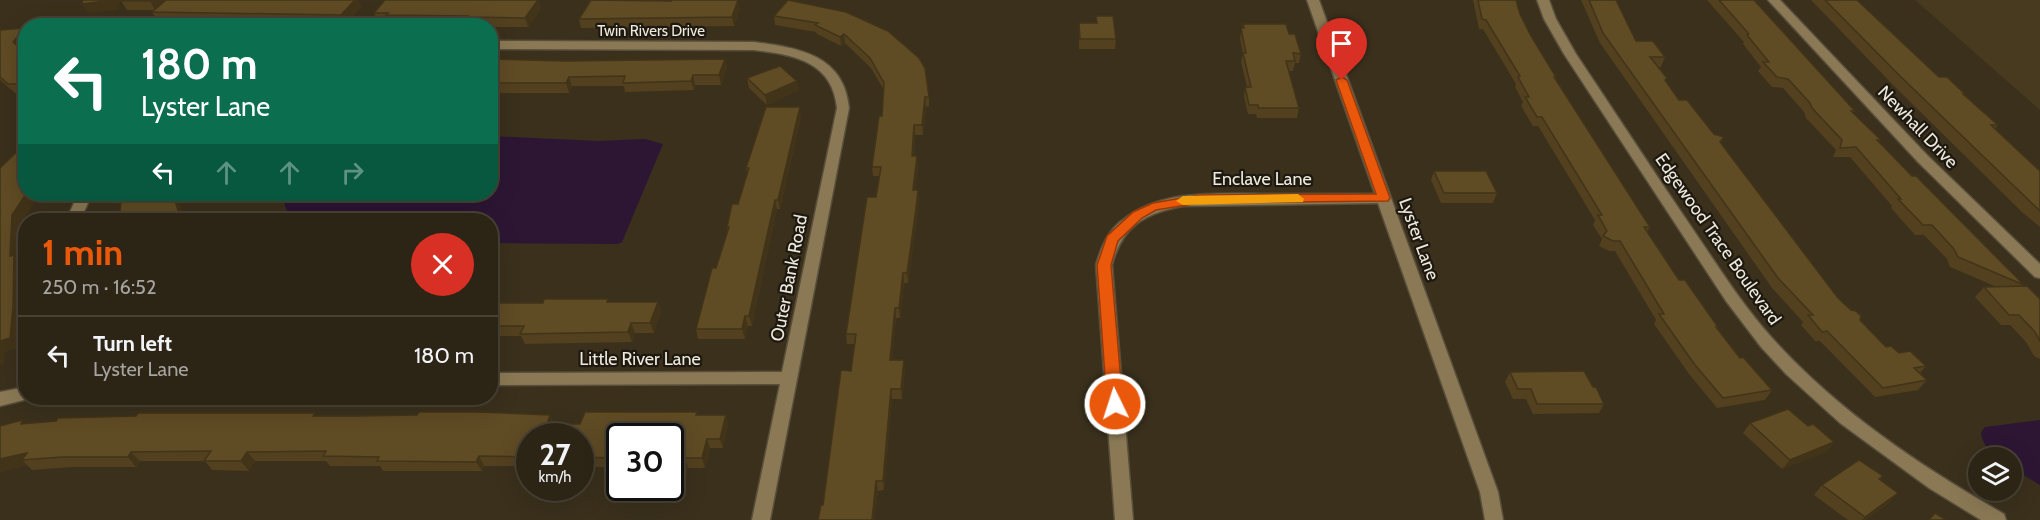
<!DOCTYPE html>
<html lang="en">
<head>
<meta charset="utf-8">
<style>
  :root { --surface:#2c2415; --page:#342c1e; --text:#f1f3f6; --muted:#a6a4a0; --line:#484134; --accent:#ea580c }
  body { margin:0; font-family:Cabin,sans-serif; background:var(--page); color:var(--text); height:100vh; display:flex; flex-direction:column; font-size:22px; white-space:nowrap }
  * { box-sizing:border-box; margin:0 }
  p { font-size:20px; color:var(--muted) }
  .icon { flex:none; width:33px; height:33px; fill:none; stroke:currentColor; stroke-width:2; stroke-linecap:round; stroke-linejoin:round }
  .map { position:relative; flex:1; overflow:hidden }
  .details { position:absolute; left:18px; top:213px; width:480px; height:192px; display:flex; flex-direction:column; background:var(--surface); border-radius:24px; box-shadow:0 6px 24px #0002,0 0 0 2px var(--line) }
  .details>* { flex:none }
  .guide { position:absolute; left:18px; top:18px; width:480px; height:183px; border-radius:24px; box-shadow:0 6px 24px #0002,0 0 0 2px var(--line); background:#0b6e4f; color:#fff; overflow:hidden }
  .controls { position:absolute; left:1968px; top:447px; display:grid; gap:12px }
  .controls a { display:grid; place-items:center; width:54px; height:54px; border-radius:50%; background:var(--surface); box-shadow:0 6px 24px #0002,0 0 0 2px var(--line); font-size:30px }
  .speed { position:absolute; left:516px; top:423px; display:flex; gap:12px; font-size:30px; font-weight:700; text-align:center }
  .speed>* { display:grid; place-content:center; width:78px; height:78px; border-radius:50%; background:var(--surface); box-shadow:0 6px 24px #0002,0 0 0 2px var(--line); line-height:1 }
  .speed small { font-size:15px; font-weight:400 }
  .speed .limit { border:3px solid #111; border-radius:9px; background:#fff; color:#111 }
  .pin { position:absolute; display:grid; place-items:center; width:51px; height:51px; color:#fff; margin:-62px -26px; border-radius:50% 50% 50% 0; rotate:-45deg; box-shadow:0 0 6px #0007 }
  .pin .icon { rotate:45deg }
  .me { position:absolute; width:66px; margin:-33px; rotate:356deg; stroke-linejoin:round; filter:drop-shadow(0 0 4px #0008) }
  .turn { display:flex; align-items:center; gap:21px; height:126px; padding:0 24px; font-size:27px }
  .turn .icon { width:78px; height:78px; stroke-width:2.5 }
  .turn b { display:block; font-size:42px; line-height:51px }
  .lanes { display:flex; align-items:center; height:57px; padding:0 24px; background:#0003; justify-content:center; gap:30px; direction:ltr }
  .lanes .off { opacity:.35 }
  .round { display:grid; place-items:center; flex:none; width:63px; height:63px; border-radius:32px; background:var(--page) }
  .headline { display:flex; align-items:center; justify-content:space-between; height:102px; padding:0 24px }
  h1 { font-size:36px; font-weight:800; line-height:45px; color:var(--accent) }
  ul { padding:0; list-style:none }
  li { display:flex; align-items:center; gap:18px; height:78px; padding:0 24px; border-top:2px solid var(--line) }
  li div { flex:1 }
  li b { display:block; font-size:22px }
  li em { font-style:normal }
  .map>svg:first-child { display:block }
</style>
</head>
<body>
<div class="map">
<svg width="2040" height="520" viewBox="0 0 2040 520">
  <rect width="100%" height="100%" fill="#3a301c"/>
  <polygon fill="#473a1f" points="1915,0 2040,0 2040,110"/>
  <g fill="#2c1634">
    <polygon points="491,136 598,141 645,139 663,144 622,242 618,244 491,243 490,220 290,220 281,194 490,194"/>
    <path d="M2040,420V485L2012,468V458L1998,457C1989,450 1982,444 1981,432L1985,427Z"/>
  </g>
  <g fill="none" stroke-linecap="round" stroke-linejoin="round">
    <defs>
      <g id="minor">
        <path d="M1307,0H1319L1498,492L1503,520H1485L1480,492L1378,203L1183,206C1145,213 1122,226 1112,265L1133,520H1115L1096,265C1101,247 1108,230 1124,219C1164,188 1222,194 1270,194C1305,194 1340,194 1375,194Z"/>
        <path d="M1537,0H1549L1556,19L1576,54C1615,112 1653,171 1692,228C1718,266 1742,305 1773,339C1838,411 1920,466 2004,514L2006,520H1981L1929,488L1840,423L1786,374L1761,347L1726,301L1564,54L1544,19Z"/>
        <polygon points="1768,0 1780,0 1928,156 2040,264 2040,278 2035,277 1918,162"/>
        <path d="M490,41L754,42C799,48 844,55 849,108L770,520H752L780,384L490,385V373L782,372L837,108C832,61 794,55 754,50L490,49Z"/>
        <polygon points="78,194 92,194 83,214 83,220 69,220 69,214"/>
        <polygon points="26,387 26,398 32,398 0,406 0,392"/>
      </g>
    </defs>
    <use href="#minor" stroke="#574e3b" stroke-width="3"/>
    <use href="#minor" fill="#8b7955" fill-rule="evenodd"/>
  </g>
  <g fill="#52401f">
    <polygon points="122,0 358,0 361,7 346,24 158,21 152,12 153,10 127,10 121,1"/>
    <polygon points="538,0 541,9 528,27 490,27 490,26 470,26 470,25 390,25 389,22 378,22 374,13"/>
    <polygon points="1473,0 1516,0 1520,14 1531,36 1556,77 1556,79 1650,227 1647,232 1679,280 1718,327 1717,328 1740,358 1772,390 1765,400 1717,408 1689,374 1654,324 1656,320 1615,251 1609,251 1599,246 1602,239 1593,225 1595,220 1538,126 1533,126 1521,106 1523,102 1515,87 1516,84 1483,29 1479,29"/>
    <polygon points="1581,0 1616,0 1636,41 1665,57 1661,67 1658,67 1665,81 1679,100 1714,134 1724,137 1721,143 1838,298 1886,347 1926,366 1920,373 1927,380 1918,390 1875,397 1820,341 1815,341 1801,325 1803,322 1772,288 1600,43"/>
    <polygon points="1707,0 1754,0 1855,111 1853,113 1881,140 1879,142 1912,176 2024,285 2023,286 2040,299 2040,359 2034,356 2026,342 2010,325 2001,325 1975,297 1984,287 1997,287 1950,267 1947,259 1924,235 1915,235 1891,208 1892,206 1850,157 1833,157 1836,150 1806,118 1804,112 1783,88 1772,87 1758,71 1761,67 1743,44 1744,42"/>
    <polygon points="1811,0 1857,0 1939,77 1965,94 1964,96 1998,125 1995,129 2040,171 2040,227 2023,213 1894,86"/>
    <polygon points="740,9 734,26 581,28 579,19"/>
    <polygon points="846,12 929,97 929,106 926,107 923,135 915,135 914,156 918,165 915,190 918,190 919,199 917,218 908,283 904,283 900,318 896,318 892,360 905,370 902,399 892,399 884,490 878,491 874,520 818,520 823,505 851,371 854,344 847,344 846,334 876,197 879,176 873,176 872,167 882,116 884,90 871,68 845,43 841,46 817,34 816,32 775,25 774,16"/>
    <polygon points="1096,16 1116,39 1115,49 1079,49 1079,23 1096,23"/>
    <polygon points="1243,24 1289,34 1301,54 1299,63 1295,63 1293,71 1288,71 1299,108 1297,118 1257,118 1256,114 1248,114 1244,97 1245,87 1247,87 1241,62 1243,53 1240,38"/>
    <polygon points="0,30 26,54 26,93 15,93 0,80"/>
    <polygon points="490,59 566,61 725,59 727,68 721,85 695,85 694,90 625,92 624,86 572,86 569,93 502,93 499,92 497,85 490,85"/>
    <polygon points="747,78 797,81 799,90 767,105 749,88"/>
    <polygon points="801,117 780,209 777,209 752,326 748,326 745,339 698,339 696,329 728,231 727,227 738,204 747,172 746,168"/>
    <polygon points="1434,171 1497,193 1493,203 1441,203 1431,180"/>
    <polygon points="658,302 661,311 654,333 635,333 632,342 525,344 521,336 490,336 490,303"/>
    <polygon points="1510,372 1593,387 1604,404 1599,413 1533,414 1526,399 1513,399 1505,382"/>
    <polygon points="550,415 554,424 580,424 697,415 726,415 728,425 723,448 710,448 705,468 688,468 686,476 670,476 670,436 620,436 620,471 613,471 612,467 580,467 580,436 530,436 530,466 484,466 482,471 383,471 380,466 330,466 326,461 255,461 249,471 212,470 205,461 140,461 136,467 72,467 32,470 27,465 0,472 25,423 317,416"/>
    <polygon points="1750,423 1808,426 1834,442 1826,452 1782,469 1743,433"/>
    <polygon points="1883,476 1880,480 1889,503 1865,520 1848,520 1814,495 1822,485"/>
  </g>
  <g fill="#423419">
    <polygon points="112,0 121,0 118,10 88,13 82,4"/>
    <polygon points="151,0 168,0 155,10 150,1"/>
    <polygon points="355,0 358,0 361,7 346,24 341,15"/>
    <polygon points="538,0 541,9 528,27 525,18"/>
    <polygon points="738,0 740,9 734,26 732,17"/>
    <polygon points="25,28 26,44 19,51 13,42"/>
    <polygon points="844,34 845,43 841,46 840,37"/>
    <polygon points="725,59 727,68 721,85 719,75"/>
    <polygon points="693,75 695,85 694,90 691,81"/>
    <polygon points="569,77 572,86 569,93 566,83"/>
    <polygon points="797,81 799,90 767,105 765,95"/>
    <polygon points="925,97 926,107 923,135 922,125"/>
    <polygon points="800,107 801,117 780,209 778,200"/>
    <polygon points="914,125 915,135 913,165 912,156"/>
    <polygon points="917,156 918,165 914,199 913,190"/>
    <polygon points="918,190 919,199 917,218 908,283 907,273"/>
    <polygon points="26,194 40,194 20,225 19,261 22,265 22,318 19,348 5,352 4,364 0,365 0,341 10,256 12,215"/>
    <polygon points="173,194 181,194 180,204 184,220 181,220"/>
    <polygon points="775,200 777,209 752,326 749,316"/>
    <polygon points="903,273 904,283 900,318 899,308"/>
    <polygon points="658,302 661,311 654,333 650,323"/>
    <polygon points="895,308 896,318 891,370 890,360"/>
    <polygon points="745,316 748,326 745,339 742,329"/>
    <polygon points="631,323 635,333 632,342 628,332"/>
    <polygon points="904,360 905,370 902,399 901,389"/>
    <polygon points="891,389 892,399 884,490 883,481"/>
    <polygon points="550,415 555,425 547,424"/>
    <polygon points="726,415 728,425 723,448 720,439"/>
    <polygon points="707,439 710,448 705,468 702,458"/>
    <polygon points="1834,442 1826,452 1782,469 1790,460"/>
    <polygon points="131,452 140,461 136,467 128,457"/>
    <polygon points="247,452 255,461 249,471 241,461"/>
    <polygon points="27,453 22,460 27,465 0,472 0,459"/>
    <polygon points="479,456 484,466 482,471 476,462"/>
    <polygon points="685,458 688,468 686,476 683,467"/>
    <polygon points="876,481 878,491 874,520 872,520"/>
    <polygon points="1898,493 1889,503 1865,520 1862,520 1865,517"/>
  </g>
  <g fill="#5f4b24" stroke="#423419" stroke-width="1.5">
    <polygon points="83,0 112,0 82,4"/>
    <polygon points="122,0 151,0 150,1 121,1"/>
    <polygon points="166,0 355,0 341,15 152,12"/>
    <polygon points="385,0 538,0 525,18 467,17 468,16 386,15 388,13 374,13"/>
    <polygon points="591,0 671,1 671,0 738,0 732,17 579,19"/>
    <polygon points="788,0 846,12 888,31 919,58 925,68 929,97 925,97 922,125 914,125 912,156 917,156 913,190 918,190 916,209 907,273 903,273 899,308 895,308 890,360 904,360 901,389 891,389 883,481 876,481 872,520 818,520 821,505 823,505 841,370 851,371 856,334 846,334 867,197 876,197 881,167 872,167 879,116 882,116 884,83 870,58 844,34 840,37 815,25 818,23 774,16"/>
    <polygon points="1478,0 1516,0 1520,14 1531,36 1556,77 1554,77 1650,227 1644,227 1679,280 1685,280 1718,327 1716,327 1740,358 1743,357 1772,390 1723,398 1695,365 1659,314 1664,314 1620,241 1613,241 1603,236 1607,231 1598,215 1602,215 1542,117 1537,117 1525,97 1529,97 1518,77 1520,76 1486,20 1482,19"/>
    <polygon points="1589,0 1616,0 1636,41 1653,41 1665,57 1650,57 1667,78 1665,80 1679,100 1687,100 1714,134 1724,137 1720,142 1838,298 1851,310 1856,311 1861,316 1860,320 1886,347 1891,346 1899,353 1910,351 1926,366 1914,368 1927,380 1883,388 1827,331 1822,332 1808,315 1813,315 1778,278 1603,33"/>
    <polygon points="1719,0 1754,0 1855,111 1851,111 1881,140 1877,140 1883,146 1912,176 1916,176 2024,285 1958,257 1954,249 1932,225 1923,225 1898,199 1901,199 1856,147 1840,148 1842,140 1812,108 1810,103 1788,79 1777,77 1763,62 1769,62 1747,35 1749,34"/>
    <polygon points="1825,0 1857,0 1939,77 1947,77 1965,94 1963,94 1998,125 1991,125 2040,171 2040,211 1900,76"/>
    <polygon points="1096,16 1113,16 1116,39 1080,39 1079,23 1097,23"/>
    <polygon points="1243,24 1286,24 1289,34 1295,34 1301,54 1293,53 1295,61 1286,61 1299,108 1258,108 1258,105 1249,105 1245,87 1251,87 1243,53 1246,53 1241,28 1244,28"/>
    <polygon points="25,28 13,42 26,54 26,84 8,84 0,77 0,30"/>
    <polygon points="490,59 566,61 725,59 719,75 693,75 691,81 623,83 625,76 569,77 566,83 498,83 495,82 499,76 490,76"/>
    <polygon points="780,66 797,81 765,95 747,78"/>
    <polygon points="766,107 800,107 778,200 775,200 749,316 745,316 742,329 696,329 712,268 716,268 729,227 727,227 732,204 738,204 749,168 746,168"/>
    <polygon points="26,143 26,194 12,215 10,256 14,255 13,308 10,338 0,341 0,168"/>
    <polygon points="1434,171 1486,171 1497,193 1444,193"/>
    <polygon points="122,194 173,194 181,220 123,220 120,210"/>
    <polygon points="2027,286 2040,299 2040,341 2035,332 2019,315 2009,315 1984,287"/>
    <polygon points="544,299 608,299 607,302 658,302 650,323 631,323 628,332 520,334 524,326 490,326 490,303 543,303"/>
    <polygon points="1584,371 1593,387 1596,387 1604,404 1537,404 1531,389 1518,389 1510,372"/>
    <polygon points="1788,409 1808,426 1813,424 1834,442 1790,460 1750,423"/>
    <polygon points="419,412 477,412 550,415 547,424 580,424 585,412 697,412 696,415 726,415 720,439 707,439 702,458 685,458 683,467 670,467 670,436 620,436 620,461 609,461 610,458 580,457 580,436 530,436 530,457 479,456 476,462 377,461 379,457 323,456 326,451 247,452 241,461 204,461 211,451 131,452 128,457 62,457 22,460 27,453 0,459 0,426 22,420 21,424 56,421 58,418 136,416 138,413 315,413 313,416 355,416 417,415"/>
    <polygon points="1859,460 1883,476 1879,479 1898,493 1865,517 1822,485"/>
    <polygon points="1935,513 1946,520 1929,520"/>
  </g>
  <polygon fill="#ea580c" stroke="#983908" stroke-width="1.5" points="1342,77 1347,80 1390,198 1388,201 1199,203 1156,210 1142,218 1118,241 1111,265 1123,404 1120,408 1109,408 1107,404 1097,265 1107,236 1133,212 1153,203 1199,195 1376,194 1336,80"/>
  <polygon fill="#f59e0b" points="1298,194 1304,199 1303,202 1183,205 1176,201 1183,196"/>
  <g text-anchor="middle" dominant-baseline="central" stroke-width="4.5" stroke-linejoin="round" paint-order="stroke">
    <g font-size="15" fill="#efe9dd" stroke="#1d1910">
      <text x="651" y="31">Twin Rivers Drive</text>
    </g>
    <g font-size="18" fill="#efe9dd" stroke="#1d1910">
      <text transform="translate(1918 127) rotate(46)">Newhall Drive</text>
      <text x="1262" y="179">Enclave Lane</text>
      <text transform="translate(1419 239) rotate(70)">Lyster Lane</text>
      <text transform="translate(1718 239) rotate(55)">Edgewood Trace Boulevard</text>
      <text transform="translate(789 278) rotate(-79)">Outer Bank Road</text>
      <text x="640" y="359">Little River Lane</text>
    </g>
  </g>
</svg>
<div class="controls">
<a><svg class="icon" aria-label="layers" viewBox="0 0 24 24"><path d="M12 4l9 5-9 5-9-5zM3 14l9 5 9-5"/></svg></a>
</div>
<div class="speed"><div>27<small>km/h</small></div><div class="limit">30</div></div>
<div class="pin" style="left:1342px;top:80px;background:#d93025"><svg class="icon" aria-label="arrive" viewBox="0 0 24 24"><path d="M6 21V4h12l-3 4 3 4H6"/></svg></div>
<svg class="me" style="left:1115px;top:404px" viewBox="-20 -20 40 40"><circle r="17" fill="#ea580c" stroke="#fff" stroke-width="3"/><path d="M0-11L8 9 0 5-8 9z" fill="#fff"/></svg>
<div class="guide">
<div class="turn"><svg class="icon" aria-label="left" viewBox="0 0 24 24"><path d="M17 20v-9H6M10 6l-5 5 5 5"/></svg><div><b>180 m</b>Lyster Lane</div></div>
<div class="lanes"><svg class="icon" aria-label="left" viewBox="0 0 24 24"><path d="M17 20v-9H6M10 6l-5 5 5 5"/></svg><svg class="icon off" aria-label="ahead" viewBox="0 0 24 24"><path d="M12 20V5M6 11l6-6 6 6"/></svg><svg class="icon off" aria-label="ahead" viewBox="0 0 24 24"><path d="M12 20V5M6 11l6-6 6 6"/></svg><svg class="icon off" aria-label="right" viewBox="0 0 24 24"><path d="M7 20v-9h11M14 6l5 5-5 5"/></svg></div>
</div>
<section class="details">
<div class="headline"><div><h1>1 min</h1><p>250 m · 16:52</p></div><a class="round" style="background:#d93025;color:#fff"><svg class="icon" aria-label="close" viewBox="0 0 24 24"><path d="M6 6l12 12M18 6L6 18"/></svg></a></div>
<ul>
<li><svg class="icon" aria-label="left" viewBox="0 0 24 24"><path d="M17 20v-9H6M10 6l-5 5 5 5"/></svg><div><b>Turn left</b><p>Lyster Lane</p></div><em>180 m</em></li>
</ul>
</section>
</div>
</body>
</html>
